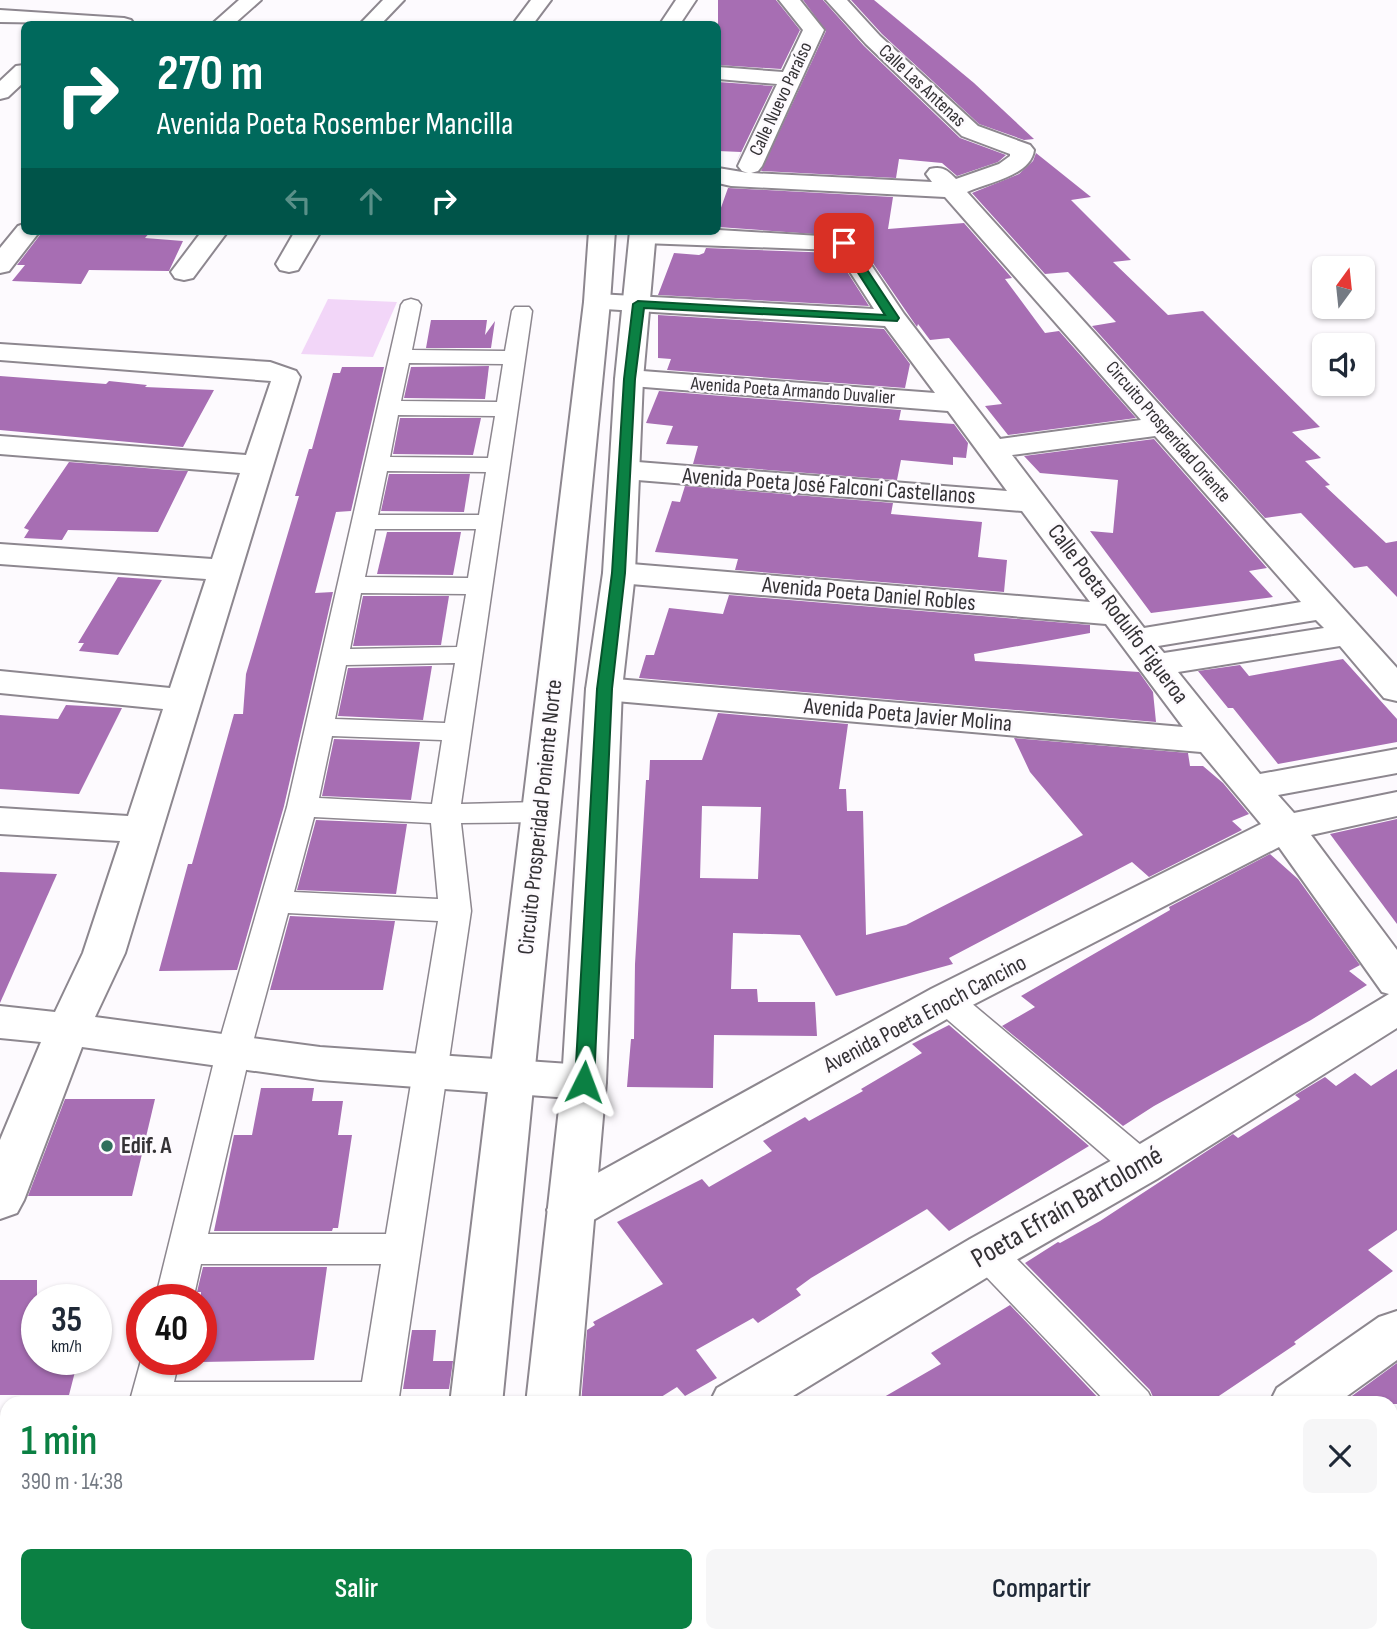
<!DOCTYPE html>
<html lang="es">
<head>
<meta charset="utf-8">
<style>
  :root { --surface:#fff; --page:#f6f6f7; --text:#1f2937; --muted:#747a83; --accent:#0b8043 }
  body { margin:0; font-family:"Sofia Sans Condensed",sans-serif; background:var(--page); color:var(--text); height:100vh; display:flex; flex-direction:column; font-size:26px; white-space:nowrap }
  * { box-sizing:border-box; margin:0 }
  p { font-size:23px; color:var(--muted) }
  .icon { flex:none; width:38px; height:38px; fill:none; stroke:currentColor; stroke-width:2; stroke-linecap:round; stroke-linejoin:round }
  .map { position:relative; flex:1; overflow:hidden }
  .sheet { position:absolute; left:0px; top:1396px; width:1398px; height:247px; display:flex; flex-direction:column; background:var(--surface); border-radius:21px 21px 0 0; box-shadow:0 2px 5px #0004 }
  .sheet>* { flex:none }
  .guide { position:absolute; left:21px; top:21px; width:700px; height:214px; border-radius:10px; box-shadow:0 2px 5px #0004; background:#00695c; color:#fff; overflow:hidden }
  .needle { width:46px; rotate:15deg }
  .fabs { position:absolute; left:1312px; top:256px; display:grid; gap:14px }
  .fabs a { display:grid; place-items:center; width:63px; height:63px; border-radius:10px; background:var(--surface); box-shadow:0 2px 5px #0004; font-size:35px }
  .speed { position:absolute; left:21px; top:1284px; display:flex; gap:14px; font-size:35px; font-weight:700; text-align:center }
  .speed>* { display:grid; place-content:center; width:91px; height:91px; border-radius:50%; background:var(--surface); box-shadow:0 2px 5px #0004; line-height:1 }
  .speed small { font-size:18px; font-weight:400 }
  .speed .limit { border:10px solid #d22; background:#fff; color:#111 }
  .pin { position:absolute; display:grid; place-items:center; width:60px; height:60px; color:#fff; margin:-30px; border-radius:14px; box-shadow:0 4px 10px #0006 }
  .me { position:absolute; width:77px; margin:-38px; rotate:3deg; stroke-linejoin:round; filter:drop-shadow(0 0 5px #0008) }
  .turn { display:flex; align-items:center; gap:24px; height:147px; padding:0 21px; font-size:32px }
  .turn .icon { width:91px; height:91px; stroke-width:2.5 }
  .turn b { display:block; font-size:49px; line-height:60px }
  .lanes { display:flex; align-items:center; height:66px; padding:0 21px; background:#0003; justify-content:center; gap:35px; direction:ltr }
  .lanes .off { opacity:.35 }
  .round { display:grid; place-items:center; flex:none; width:74px; height:74px; border-radius:10px; background:var(--page) }
  .headline { display:flex; align-items:center; justify-content:space-between; height:119px; padding:0 21px }
  h1 { font-size:42px; font-weight:600; line-height:52px; color:var(--accent) }
  .button { display:flex; gap:14px; margin-top:auto; padding:14px 21px }
  .button a { flex:1; height:80px; border-radius:10px; background:var(--accent); color:#fff; font-size:28px; font-weight:600; line-height:80px; text-align:center }
  .button a+a { background:var(--page); color:var(--text) }
  .map>svg:first-child { display:block }
</style>
</head>
<body>
<div class="map">
<svg width="1397" height="1642" viewBox="0 0 1397 1642">
  <rect width="100%" height="100%" fill="#fdfafe"/>
  <polygon fill="#f2d6f8" points="328,299 397,302 373,357 301,354"/>
  <g fill="#a76eb3" fill-rule="evenodd">
    <polygon points="718,0 776,0 800,30 781,69 718,65"/>
    <polygon points="803,0 823,0 864,46 960,138 1006,155 998,162 957,176 942,163 899,159 896,178 761,171 826,31"/>
    <polygon points="851,0 874,0 974,83 1034,139 1024,140 979,124 882,34"/>
    <polygon points="718,82 773,86 736,163 741,152 718,151"/>
    <polygon points="1036,153 1091,197 1071,200 1131,260 1113,262 1168,315 1203,311 1320,427 1292,432 1321,458 1305,461 1330,485 1325,486 1386,543 1397,541 1397,597 1367,566 1354,568 1301,513 1265,518 1092,326 1116,322 1068,272 1045,274 972,193 1019,174 1033,161"/>
    <polygon points="728,188 893,197 888,229 964,223 1012,278 1005,279 1045,333 1059,331 1136,418 1008,435 985,406 1002,404 949,338 930,340 918,324 917,327 855,237 718,227 718,216"/>
    <polygon points="43,231 151,231 145,238 183,241 169,271 89,270 81,284 12,281 25,265 17,265"/>
    <polygon points="706,248 835,253 869,306 658,295 674,253 699,255 704,253"/>
    <polygon points="658,315 884,329 910,364 905,388 667,370 671,359 658,358"/>
    <polygon points="431,320 487,320 485,335 495,321 491,348 426,348"/>
    <polygon points="489,366 485,399 404,398 411,367"/>
    <polygon points="342,367 384,367 351,511 336,512 315,593 333,592 284,806 237,970 159,971 188,864 192,864 234,714 243,714 246,674 299,496 295,496 309,449 312,449 333,373 340,373"/>
    <polygon points="0,376 106,384 109,381 147,385 145,387 214,390 183,447 0,430"/>
    <polygon points="659,391 901,410 899,420 954,424 968,443 966,458 953,457 953,465 901,460 897,480 693,464 698,446 666,444 673,426 646,423"/>
    <polygon points="400,418 481,418 473,455 393,454"/>
    <polygon points="1154,439 1267,568 1249,571 1273,597 1151,613 1090,531 1113,533 1118,480 1040,473 1024,456"/>
    <polygon points="69,462 170,470 188,471 158,532 68,530 62,540 24,538 29,530 24,528"/>
    <polygon points="389,474 470,474 464,512 381,511"/>
    <polygon points="685,486 893,503 891,514 982,522 978,557 1007,560 1004,592 735,570 738,559 655,552 672,501 680,502"/>
    <polygon points="387,532 461,532 453,575 377,574"/>
    <polygon points="118,577 162,580 118,655 79,651 84,643 78,643"/>
    <polygon points="729,595 1090,625 1090,633 974,654 975,661 1139,672 1153,692 1156,722 639,678 646,655 654,655 669,608 723,614"/>
    <polygon points="363,596 449,596 441,645 353,646"/>
    <polygon points="1343,659 1397,719 1397,742 1278,764 1233,708 1228,708 1198,671 1240,665 1249,676"/>
    <polygon points="432,666 423,720 338,716 348,668"/>
    <polygon points="66,705 122,708 79,794 0,789 0,715 58,719"/>
    <path d="M718,713L848,724L839,789H846L847,811H863L866,935L906,925L1083,835L1030,772L1014,738L1188,753L1190,766H1203L1223,783L1249,814L1232,821L1242,830L1149,877L1132,862L949,958L953,964L836,996L800,935L733,933L731,989H757L758,1002H815L817,1036L714,1035L713,1088L627,1087L631,1039H634L635,964L646,780H649L650,760H702ZM702,806L761,807L758,879L700,878Z"/>
    <polygon points="334,739 420,742 411,800 322,796"/>
    <polygon points="1397,819 1397,924 1330,834"/>
    <polygon points="316,820 407,824 396,894 297,890"/>
    <polygon points="1270,854 1298,879 1360,965 1349,971 1367,985 1311,1020 1154,1106 1123,1126 1002,1026 1035,1007 1021,996 1170,910 1169,907"/>
    <polygon points="0,872 57,874 0,1003"/>
    <polygon points="290,916 395,921 383,990 270,990"/>
    <polygon points="949,1025 1089,1146 949,1231 927,1209 811,1278 796,1289 801,1295 758,1323 753,1318 696,1350 717,1378 685,1396 677,1387 650,1404 581,1404 587,1330 595,1325 593,1322 663,1284 617,1222 702,1179 709,1187 772,1151 763,1141 805,1117 809,1121 863,1091 861,1089 922,1053 912,1044"/>
    <polygon points="1397,1069 1397,1230 1368,1250 1393,1271 1294,1342 1296,1344 1207,1404 1156,1404 1150,1390 1025,1263 1058,1242 1060,1243 1100,1221 1233,1134 1238,1138 1300,1099 1295,1095 1325,1077 1336,1086 1355,1073 1371,1086"/>
    <polygon points="261,1088 314,1088 312,1101 343,1101 338,1135 352,1135 338,1228 333,1228 332,1231 214,1231 234,1135 252,1135"/>
    <polygon points="65,1099 155,1099 132,1196 28,1196"/>
    <polygon points="203,1267 327,1267 314,1360 201,1362 201,1292 197,1292"/>
    <polygon points="0,1280 37,1280 37,1360 78,1360 69,1395 0,1395"/>
    <polygon points="1010,1305 1104,1404 872,1404 941,1364 931,1353"/>
    <polygon points="412,1330 436,1330 433,1361 453,1361 449,1389 403,1389"/>
    <polygon points="1397,1363 1397,1404 1341,1404"/>
  </g>
  <g fill="none" stroke-linecap="round" stroke-linejoin="round">
    <defs>
      <g id="pedestrian">
        <path d="M411,299L418,301L421,305L412,350L505,351L512,311L515,307H529L532,311L461,804L541,802L551,805L556,812L551,819L541,822L461,823L471,911L398,1404H129L142,1357V1360H179L174,1382H362L381,1264H201L193,1300H155L216,1053L287,807L401,305L404,301ZM409,363L503,364L497,402L401,401ZM398,415L495,416L488,458L390,457ZM387,471L486,472L479,515H378ZM375,529H476L468,578L365,577ZM361,593L466,594L457,647L350,649ZM455,663L445,723L335,719L346,665ZM332,736L442,740L432,804L319,798ZM314,817L431,823L438,899L294,892ZM288,913L438,921L386,1234H208L250,1053Z"/>
        <polygon points="946,988 958,992 1154,1156 1159,1166 1154,1176 1141,1180 1128,1176 934,1008 930,1000 934,992"/>
        <polygon points="987,1238 1000,1242 1148,1392 1154,1404 1108,1404 974,1264 968,1253 974,1242"/>
        <polygon points="72,1636 116,1636 115,1642 71,1642"/>
        <polygon points="319,1636 363,1636 362,1642 318,1642"/>
        <polygon points="1135,1636 1182,1636 1184,1642 1138,1642"/>
      </g>
      <g id="minor">
        <polygon points="239,0 261,0 234,24 212,24"/>
        <polygon points="383,0 404,0 381,24 360,24"/>
        <polygon points="531,0 551,0 533,24 513,24"/>
        <path d="M779,0H800L824,30L762,166L758,171L751,173L932,182L926,174L930,169C943,166 947,170 956,179L999,164L1010,156V154L962,136L866,44L826,0H847L880,36L978,126L1030,145L1034,150C1031,176 988,182 967,192L1397,668V701L1384,698L1340,646L1178,672L1260,774L1397,749V773L1278,795L1294,813L1397,792V816L1311,835L1397,950V1028L1157,1179L1004,1267L780,1404H709L717,1388L970,1239L1125,1153L1389,994L1382,992L1279,847L961,1011L588,1223L571,1229L554,1223L547,1210L554,1197L931,989L1261,824L1201,752L604,700L591,697L586,689L591,681L604,678L1183,727L1106,624L619,583L607,580L603,573L607,566L619,563L1090,602L1022,511L625,479L614,476L610,470L614,464L625,461L1007,491L948,411L619,385L615,379L619,373L629,370L935,393L885,326L588,308L584,302L588,296L597,294L874,309L836,250L643,243L634,240L630,235L633,231L718,230L853,238L904,314L1000,439L1141,420L945,197L731,186L718,183V168L748,173L742,171L738,166L777,84L718,79V67L783,72L803,30ZM1155,436L1301,602L1144,628L1012,455ZM1316,620L1324,628L1164,653L1158,646Z"/>
        <polygon points="0,10 124,18 131,20 134,24 0,22"/>
        <polygon points="24,65 24,82 8,97 0,99 0,81 16,66"/>
        <polygon points="24,224 24,231 40,231 9,271 0,273 0,248 18,226"/>
        <polygon points="202,231 228,231 193,278 184,280 175,278 171,272"/>
        <polygon points="295,231 321,231 298,270 289,272 280,270 276,264"/>
        <polygon points="0,344 270,362 296,371 300,377 125,953 95,1017 320,1047 584,1065 600,1070 606,1082 600,1094 584,1099 320,1080 82,1047 24,1200 17,1213 0,1219 0,1140 41,1042 0,1038 0,1006 55,1012 83,953 120,841 0,834 0,808 128,816 163,709 0,693 0,671 170,688 206,579 0,564 0,544 212,559 240,473 0,454 0,436 246,455 271,381 0,360"/>
        <polygon points="1397,1311 1397,1360 1336,1404 1269,1404 1277,1388 1379,1317"/>
        <polygon points="926,1636 988,1636 986,1642 923,1642"/>
      </g>
      <g id="tertiary">
        <polygon points="676,0 696,0 680,24 660,24"/>
        <polygon points="589,231 615,231 610,302 502,1404 450,1404 584,302"/>
        <polygon points="630,231 656,231 643,379 635,573 622,689 606,1082 578,1404 526,1404 562,1082 586,689 603,573 615,379"/>
        <polygon points="423,1636 479,1636 480,1642 422,1642"/>
        <polygon points="505,1636 561,1636 561,1642 503,1642"/>
      </g>
    </defs>
    <use href="#pedestrian" stroke="#8d878f" stroke-width="3"/>
    <use href="#minor" stroke="#8d878f" stroke-width="4"/>
    <use href="#tertiary" stroke="#8d878f" stroke-width="4"/>
    <use href="#pedestrian" fill="#fff" fill-rule="evenodd"/>
    <use href="#minor" fill="#fff" fill-rule="evenodd"/>
    <use href="#tertiary" fill="#fff" fill-rule="evenodd"/>
  </g>
  <polygon fill="#0b8043" stroke="#07532c" stroke-width="2" points="840,241 848,241 899,318 897,321 644,308 635,379 625,573 612,689 594,1082 591,1087 578,1087 575,1082 597,689 612,573 624,379 633,304 638,301 885,315 839,243"/>
  <circle fill="#306f5c" stroke="#fdfafe" stroke-width="2.5" cx="107" cy="1146" r="7"/>
  <g text-anchor="middle" dominant-baseline="central" stroke-width="5" stroke-linejoin="round" paint-order="stroke">
    <g font-size="19" fill="#343235" stroke="#fdfafe">
      <text transform="translate(922 86) rotate(43)">Calle Las Antenas</text>
      <text transform="translate(781 99) rotate(-65)">Calle Nuevo Paraíso</text>
      <text transform="translate(793 391) rotate(4)">Avenida Poeta Armando Duvalier</text>
      <text transform="translate(1168 432) rotate(49)">Circuito Prosperidad Oriente</text>
    </g>
    <g font-size="23" fill="#343235" stroke="#fdfafe">
      <text transform="translate(829 486) rotate(4)">Avenida Poeta José Falconi Castellanos</text>
      <text transform="translate(869 594) rotate(5)">Avenida Poeta Daniel Robles</text>
      <text transform="translate(1118 614) rotate(53)">Calle Poeta Rodulfo Figueroa</text>
      <text transform="translate(908 715) rotate(5)">Avenida Poeta Javier Molina</text>
      <text transform="translate(540 817) rotate(-84)">Circuito Prosperidad Poniente Norte</text>
      <text transform="translate(925 1014) rotate(-28)">Avenida Poeta Enoch Cancino</text>
    </g>
    <g font-size="23" font-weight="bold" fill="#343235" stroke="#fdfafe" text-anchor="start">
      <text x="121" y="1146">Edif. A</text>
    </g>
    <g font-size="28" fill="#343235" stroke="#fdfafe">
      <text transform="translate(1067 1207) rotate(-30)">Poeta Efraín Bartolomé</text>
    </g>
  </g>
</svg>
<div class="fabs">
<a><svg class="needle" viewBox="-14 -14 28 28"><path d="M0-13l5 13h-10z" fill="#e53935"/><path d="M0 13l5-13h-10z" fill="#747a83"/></svg></a>
<a><svg class="icon" aria-label="sound" viewBox="0 0 24 24"><path d="M4 9h4l5-4v14l-5-4H4zM17 9q2 3 0 6"/></svg></a>
</div>
<div class="speed"><div>35<small>km/h</small></div><div class="limit">40</div></div>
<div class="pin" style="left:844px;top:243px;background:#d93025"><svg class="icon" aria-label="arrive" viewBox="0 0 24 24"><path d="M6 21V4h12l-3 4 3 4H6"/></svg></div>
<svg class="me" style="left:584px;top:1082px" viewBox="-20 -20 40 40"><path d="M0-17L14 15 0 8-14 15z" fill="#0b8043" stroke="#fff" stroke-width="4"/></svg>
<div class="guide">
<div class="turn"><svg class="icon" aria-label="right" viewBox="0 0 24 24"><path d="M7 20v-9h11M14 6l5 5-5 5"/></svg><div><b>270 m</b>Avenida Poeta Rosember Mancilla</div></div>
<div class="lanes"><svg class="icon off" aria-label="left" viewBox="0 0 24 24"><path d="M17 20v-9H6M10 6l-5 5 5 5"/></svg><svg class="icon off" aria-label="ahead" viewBox="0 0 24 24"><path d="M12 20V5M6 11l6-6 6 6"/></svg><svg class="icon" aria-label="right" viewBox="0 0 24 24"><path d="M7 20v-9h11M14 6l5 5-5 5"/></svg></div>
</div>
<section class="sheet">
<div class="headline"><div><h1>1 min</h1><p>390 m · 14:38</p></div><a class="round"><svg class="icon" aria-label="close" viewBox="0 0 24 24"><path d="M6 6l12 12M18 6L6 18"/></svg></a></div>
<div class="button"><a>Salir</a><a>Compartir</a></div>
</section>
</div>
</body>
</html>
